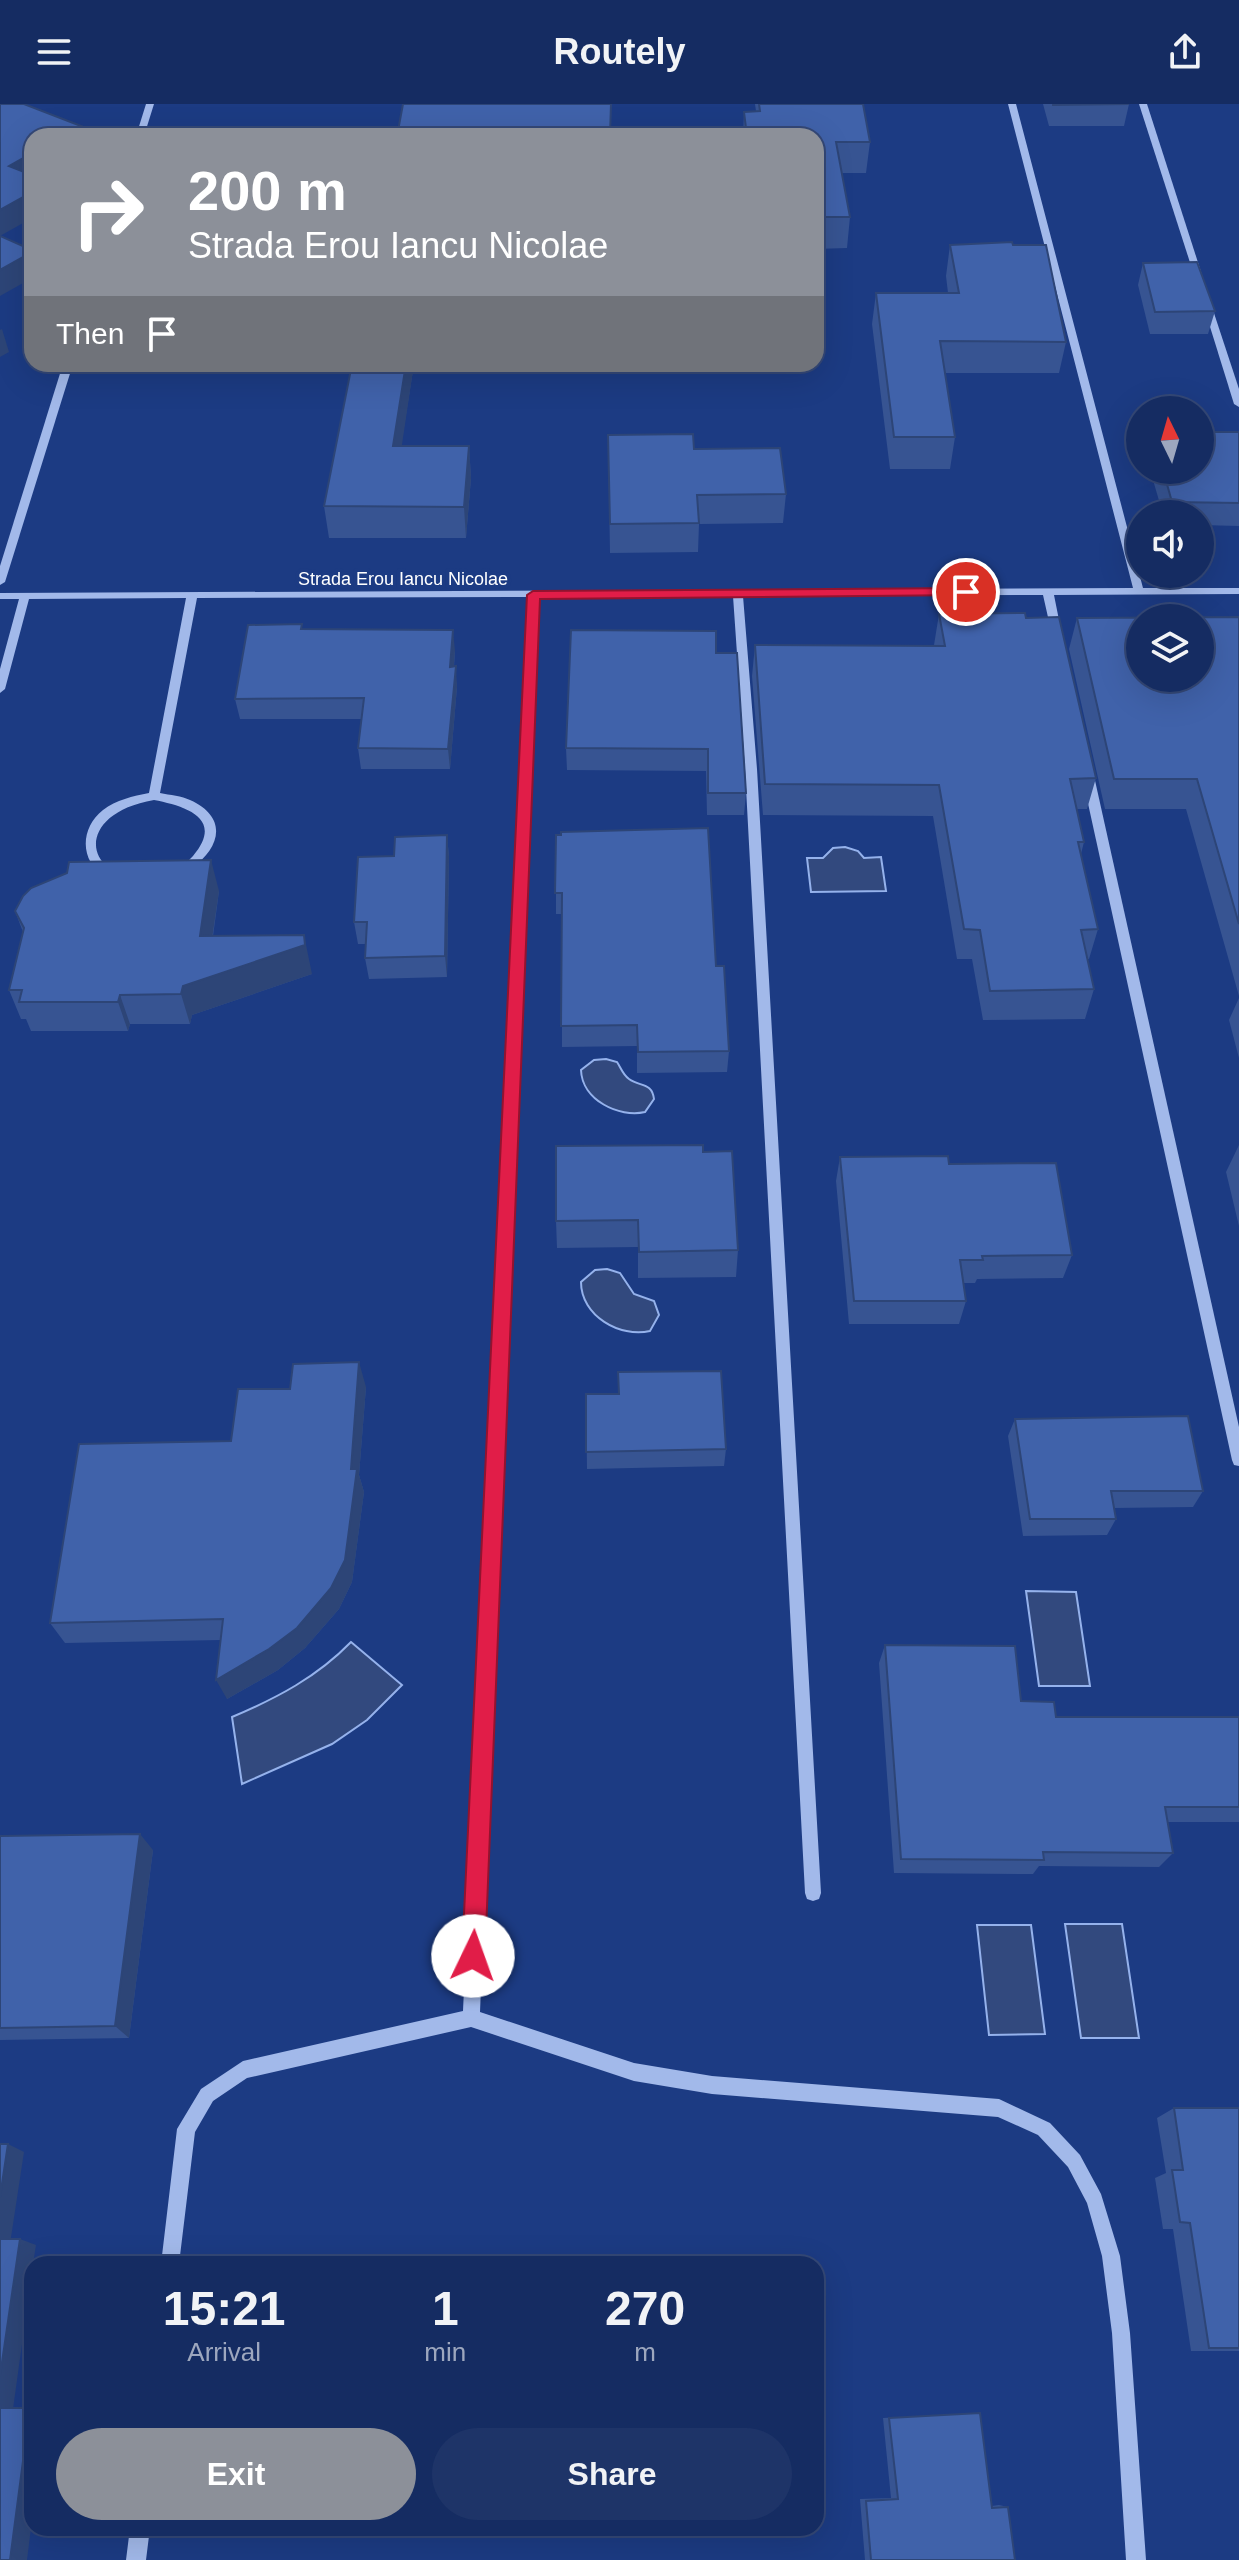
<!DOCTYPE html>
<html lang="en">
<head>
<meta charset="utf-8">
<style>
  :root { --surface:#152c62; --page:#1e3468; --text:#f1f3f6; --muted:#9da7be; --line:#344877; --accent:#8c9099 }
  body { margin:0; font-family:Arial,sans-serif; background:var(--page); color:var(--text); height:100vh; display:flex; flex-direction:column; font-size:30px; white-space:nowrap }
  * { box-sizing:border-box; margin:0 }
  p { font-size:26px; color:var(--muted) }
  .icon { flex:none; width:44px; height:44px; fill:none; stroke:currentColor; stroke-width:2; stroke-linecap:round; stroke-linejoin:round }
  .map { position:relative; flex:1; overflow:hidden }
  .drawer { position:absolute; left:24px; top:2152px; width:800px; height:280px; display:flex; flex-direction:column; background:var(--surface); border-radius:24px; box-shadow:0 8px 32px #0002,0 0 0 2px var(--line) }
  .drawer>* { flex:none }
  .hud { position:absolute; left:24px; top:24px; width:800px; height:244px; border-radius:24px; box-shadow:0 8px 32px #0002,0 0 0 2px var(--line); background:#8c9099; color:#fff; overflow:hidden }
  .needle { width:52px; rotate:355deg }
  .buttons { position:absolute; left:1126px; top:292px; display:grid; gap:16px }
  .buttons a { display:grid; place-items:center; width:88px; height:88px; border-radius:50%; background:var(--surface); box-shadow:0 8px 32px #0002,0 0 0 2px var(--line); font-size:40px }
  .pin { position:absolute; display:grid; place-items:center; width:68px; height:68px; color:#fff; margin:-34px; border:4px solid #fff; border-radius:50%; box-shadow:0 2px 8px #0007 }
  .me { position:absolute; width:88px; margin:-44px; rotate:3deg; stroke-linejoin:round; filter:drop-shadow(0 0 6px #0008) }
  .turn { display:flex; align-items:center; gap:28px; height:168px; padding:0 32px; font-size:36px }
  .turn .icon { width:104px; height:104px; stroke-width:2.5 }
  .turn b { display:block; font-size:56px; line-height:68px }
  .then { display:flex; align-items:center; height:76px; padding:0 32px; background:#0003; gap:16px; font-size:30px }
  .eta { display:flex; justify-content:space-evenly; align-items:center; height:136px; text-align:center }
  .eta b { font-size:48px; font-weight:800; line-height:56px }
  .action { display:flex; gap:16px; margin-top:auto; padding:16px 32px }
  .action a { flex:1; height:92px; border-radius:48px; background:var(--accent); color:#fff; font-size:32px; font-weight:800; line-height:92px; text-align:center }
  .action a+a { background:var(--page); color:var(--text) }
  header { display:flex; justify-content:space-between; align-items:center; height:104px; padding:0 32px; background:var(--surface); font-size:36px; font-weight:800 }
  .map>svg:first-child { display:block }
</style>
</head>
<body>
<header><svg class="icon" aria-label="menu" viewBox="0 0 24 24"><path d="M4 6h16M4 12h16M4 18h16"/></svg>Routely<svg class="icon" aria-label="share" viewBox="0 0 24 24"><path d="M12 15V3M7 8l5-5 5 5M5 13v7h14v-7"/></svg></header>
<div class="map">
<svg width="1239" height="2456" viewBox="0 0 1239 2456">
  <rect width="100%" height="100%" fill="#1c3b83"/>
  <g fill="#32497e" stroke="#95b2ec" stroke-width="2">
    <polygon points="845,743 858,747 864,754 881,753 886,787 811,788 807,754 823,754 833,744"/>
    <path d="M606,955L617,958C621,964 623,971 629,975C640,983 652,978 654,995L645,1008C619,1014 582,996 581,966L594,956Z"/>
    <path d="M607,1165L620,1169L634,1190L654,1197L659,1211L650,1227C620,1234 581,1212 581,1178L595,1166Z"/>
    <polygon points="1026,1487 1076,1488 1090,1582 1039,1582"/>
    <path d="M351,1538L402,1581L367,1616L332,1640L242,1680L232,1613C277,1594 317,1573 351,1538Z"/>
    <polygon points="1065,1820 1122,1820 1139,1934 1081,1934"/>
    <polygon points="977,1821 1031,1821 1045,1930 989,1931"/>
  </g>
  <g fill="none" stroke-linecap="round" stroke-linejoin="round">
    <g fill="#a2b9ea" fill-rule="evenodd">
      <polygon points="146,0 154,0 144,32 136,32"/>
      <path d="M1008,0H1016L1143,484H1239V490L1054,491L1062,531L1057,534L1052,531L1043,491L743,492L757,665L821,1789L819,1795L813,1797L807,1795L805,1789L745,665L733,492L538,493L480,1908L634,1959L712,1972L999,1995L1050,2019L1080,2051L1101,2090L1120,2152L1130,2229L1146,2456H1126L1112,2229L1102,2152L1087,2099L1068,2063L1038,2031L998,2013L712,1990L634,1977L471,1923L247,1974L213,1997L195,2028L179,2160H161L177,2025L201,1985L243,1957L463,1907L528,493L197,494L160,689C170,691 182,692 190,696C263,729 166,806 106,773C79,758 80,724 103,706C116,696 133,692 149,689L186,494L29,495L5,585L0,589V565L19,495H0V489L1133,484ZM154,696C185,702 225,714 193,752C185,761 172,767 161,770C86,787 66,711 154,696Z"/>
      <polygon points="1139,0 1147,0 1203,174 1202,176 1195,174"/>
      <polygon points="1206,194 1210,197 1239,285 1239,303 1234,300 1202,197"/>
      <polygon points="63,260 73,260 5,478 0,481 0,462"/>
      <polygon points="1088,668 1094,672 1239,1323 1239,1362 1234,1361 1232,1356 1082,672"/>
      <polygon points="130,2424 150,2424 146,2456 126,2456"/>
    </g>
  </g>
  <g fill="#375492">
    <polygon points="755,0 863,0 870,38 866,69 842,69 850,113 847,144 816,145 816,32 743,32 744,8 756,7"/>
    <polygon points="1043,0 1129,0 1124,22 1049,22"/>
    <polygon points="950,141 1013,141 1066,238 1059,269 945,269 955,333 950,365 890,365 872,220 876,189 948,189 946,172"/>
    <polygon points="1143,159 1215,207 1208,230 1150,230 1138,181"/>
    <polygon points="352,260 414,260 401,342 469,342 471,374 466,434 329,434 324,402"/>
    <polygon points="1239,328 1239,422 1200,421 1200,410 1163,410 1150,366 1200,366"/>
    <polygon points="608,331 694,345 786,390 783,419 699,420 698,448 610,449"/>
    <polygon points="939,510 1026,514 1096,674 1087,705 1077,705 1084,738 1081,750 1098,825 1089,855 1087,855 1094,885 1085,915 983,916 972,855 957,855 933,712 763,711 752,572 755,541 934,541"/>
    <polygon points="1239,513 1239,892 1186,705 1105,705 1069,545 1077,514"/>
    <polygon points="303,525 455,547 454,563 457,583 450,665 361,665 358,644 362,615 240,615 235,595"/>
    <polygon points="716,549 746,689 744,711 707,711 706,667 567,666 566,644"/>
    <polygon points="447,731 449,753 447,873 369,875 365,854 366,840 358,840 354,818 394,752"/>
    <polygon points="556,731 716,862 729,947 727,968 637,969 637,942 562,943 562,810 556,810"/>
    <polygon points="219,787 213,832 312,870 192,911 190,920 130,920 128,927 31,927 26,915 21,915 9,886 23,828 15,807"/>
    <polygon points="1239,894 1239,954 1229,916"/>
    <polygon points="1239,1041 1239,1122 1226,1068"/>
    <polygon points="703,1048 738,1146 736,1173 638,1174 638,1143 557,1144 556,1117"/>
    <polygon points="840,1053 949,1060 1072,1151 1063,1174 977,1175 975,1179 964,1179 966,1197 959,1220 849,1220 836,1077"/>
    <polygon points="366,1283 359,1371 364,1388 352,1478 339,1505 305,1544 278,1566 227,1595 221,1536 65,1539 50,1519 231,1337"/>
    <polygon points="586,1290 618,1290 726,1345 724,1362 587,1365"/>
    <polygon points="1015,1315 1203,1387 1193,1403 1114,1404 1116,1415 1107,1431 1023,1432 1008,1332"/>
    <polygon points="885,1541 1021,1597 1056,1613 1239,1613 1239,1718 1168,1718 1173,1749 1159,1763 1039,1762 1033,1770 894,1769 879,1559"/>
    <polygon points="0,1732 153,1746 129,1934 0,1936"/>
    <polygon points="1174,2004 1239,2004 1239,2247 1191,2247 1173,2125 1163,2125 1155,2074 1166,2069 1157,2014"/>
    <polygon points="980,2309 992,2402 999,2401 1008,2403 1015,2456 865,2456 860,2395 891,2394 883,2314"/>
  </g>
  <g fill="#2d4577">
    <polygon points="81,22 83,32 63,32"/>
    <polygon points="32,49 32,74 9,62"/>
    <polygon points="32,88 32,114 0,132 0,106"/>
    <polygon points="32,148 32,174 0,192 0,166"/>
    <polygon points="2,225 9,248 0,253 0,226"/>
    <polygon points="406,260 414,260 397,374 393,342"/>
    <polygon points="469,342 471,374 466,434 464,403"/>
    <polygon points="453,526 455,547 452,584 450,563"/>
    <polygon points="456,562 457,583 450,665 448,645"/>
    <polygon points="447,731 449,753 447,873 445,852"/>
    <polygon points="211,756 219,787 208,862 200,832"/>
    <polygon points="304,831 312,870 192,911 190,920 181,890 183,882"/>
    <polygon points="120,891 130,920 128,927 118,898"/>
    <polygon points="359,1258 366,1283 359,1371 364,1388 352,1478 339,1505 305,1544 278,1566 227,1595 216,1576 351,1365"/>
    <polygon points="140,1730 153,1746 129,1934 115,1922"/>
    <polygon points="8,2040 24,2048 10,2140 0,2137 0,2093"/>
    <polygon points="20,2135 36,2141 33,2160 32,2160 32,2168 13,2305 0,2305 0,2272"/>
    <polygon points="30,2304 32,2304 32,2416 27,2456 10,2456"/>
  </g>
  <g fill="#4062aa" stroke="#2d4577" stroke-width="2" fill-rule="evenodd">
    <polygon points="0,0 24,0 81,22 63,32 32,32 32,49 9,62 32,71 32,88 0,106"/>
    <polygon points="403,0 611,0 610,32 397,32"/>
    <polygon points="759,0 863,0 870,38 836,38 850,113 816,113 816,32 747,32 744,8 760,7"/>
    <polygon points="1053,0 1129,0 1053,1"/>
    <polygon points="0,132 32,146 32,148 0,166"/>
    <polygon points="1012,138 1013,141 1046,141 1066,238 940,237 955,333 894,333 876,189 959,189 950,141"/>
    <polygon points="1197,158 1215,207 1155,208 1143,159"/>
    <polygon points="352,260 406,260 393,342 469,342 464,403 324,402"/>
    <polygon points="1200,328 1239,328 1239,399 1172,398 1163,366 1200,366"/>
    <polygon points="693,330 694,345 780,344 786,390 697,391 699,419 610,420 608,331"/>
    <polygon points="1025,509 1026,514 1059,513 1096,674 1070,675 1084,738 1078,738 1098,825 1081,826 1094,885 990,887 980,826 964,825 939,681 765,680 755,541 945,542 939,510"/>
    <path d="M1239,513V820L1197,675H1114L1077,514ZM1140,514H1200V574H1140Z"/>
    <polygon points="302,520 301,525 453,526 450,563 456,562 448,645 358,644 364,594 235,595 248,521"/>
    <polygon points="571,526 716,527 716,549 737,549 746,689 708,689 708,645 566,644"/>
    <polygon points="708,724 716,862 724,862 729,947 638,948 637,921 561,922 562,789 555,789 556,731 561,731 561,728"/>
    <polygon points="447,731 445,852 365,854 367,818 354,818 358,753 394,752 395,733"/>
    <polygon points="211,756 200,832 304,831 305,841 183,882 181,890 120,891 118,898 19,898 22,886 9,886 24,824 15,807 23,792 31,784 67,769 69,758"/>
    <polygon points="703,1041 703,1048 732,1047 738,1146 639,1148 638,1116 556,1117 556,1042"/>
    <polygon points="948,1052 949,1060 1056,1059 1072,1151 982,1152 983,1156 960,1156 966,1197 854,1197 840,1053"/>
    <polygon points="359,1258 351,1365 357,1365 345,1456 331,1484 297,1524 269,1545 216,1576 223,1515 50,1519 79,1340 231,1337 238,1285 290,1285 293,1260"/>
    <polygon points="721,1267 726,1345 586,1348 586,1290 619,1290 618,1268"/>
    <polygon points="1188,1312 1203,1387 1111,1387 1116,1415 1030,1415 1015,1315"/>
    <polygon points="885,1541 1015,1542 1021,1597 1054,1598 1056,1613 1239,1613 1239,1703 1165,1703 1173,1749 1043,1748 1044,1756 901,1755"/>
    <polygon points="140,1730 115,1922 0,1924 0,1732"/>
    <polygon points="1174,2004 1239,2004 1239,2244 1209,2244 1190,2119 1180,2118 1172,2066 1183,2066"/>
    <polygon points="0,2040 8,2040 0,2093"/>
    <polygon points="0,2135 20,2135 0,2272"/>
    <polygon points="0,2304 30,2304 10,2456 0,2456"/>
    <polygon points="980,2309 992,2404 1008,2403 1015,2456 871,2456 866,2397 898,2395 889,2314"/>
  </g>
  <polygon fill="#e11d48" stroke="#92132f" stroke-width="2" points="966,484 972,488 970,491 540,495 485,1852 481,1860 473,1863 466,1860 462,1852 527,491 533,487"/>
  <g text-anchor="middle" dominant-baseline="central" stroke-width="8" stroke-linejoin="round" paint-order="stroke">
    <g font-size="18" fill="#fff" stroke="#1c3b83">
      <text x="403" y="475">Strada Erou Iancu Nicolae</text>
    </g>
  </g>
</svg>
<div class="buttons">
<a><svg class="needle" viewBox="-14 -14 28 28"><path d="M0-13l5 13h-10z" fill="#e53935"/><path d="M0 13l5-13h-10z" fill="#9da7be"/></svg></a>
<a><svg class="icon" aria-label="sound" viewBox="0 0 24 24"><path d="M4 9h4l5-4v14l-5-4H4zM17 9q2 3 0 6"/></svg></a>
<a><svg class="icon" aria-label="layers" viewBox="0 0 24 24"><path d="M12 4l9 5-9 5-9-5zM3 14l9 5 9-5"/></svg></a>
</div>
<div class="pin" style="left:966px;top:488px;background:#d93025"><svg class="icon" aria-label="arrive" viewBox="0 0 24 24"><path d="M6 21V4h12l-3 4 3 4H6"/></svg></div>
<svg class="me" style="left:473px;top:1852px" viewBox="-20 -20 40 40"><circle r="19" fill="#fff"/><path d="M0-13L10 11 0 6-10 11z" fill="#e11d48"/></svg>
<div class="hud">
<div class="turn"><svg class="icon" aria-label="right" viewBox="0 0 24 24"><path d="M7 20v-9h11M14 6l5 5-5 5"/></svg><div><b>200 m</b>Strada Erou Iancu Nicolae</div></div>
<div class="then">Then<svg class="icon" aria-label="arrive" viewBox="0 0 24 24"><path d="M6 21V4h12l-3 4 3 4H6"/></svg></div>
</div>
<section class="drawer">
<div class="eta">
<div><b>15:21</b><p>Arrival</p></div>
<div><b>1</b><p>min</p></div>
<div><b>270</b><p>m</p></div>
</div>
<div class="action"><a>Exit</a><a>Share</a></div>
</section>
</div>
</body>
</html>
